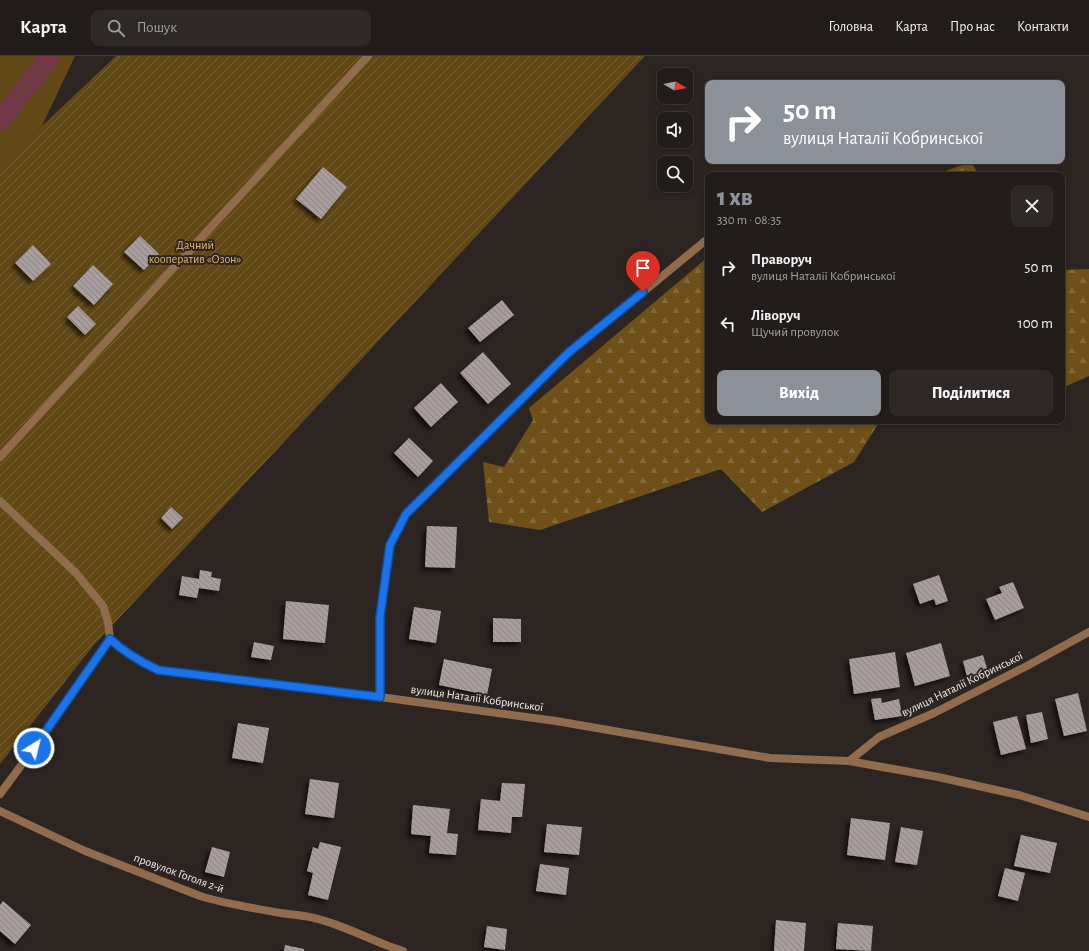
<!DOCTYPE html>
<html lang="uk">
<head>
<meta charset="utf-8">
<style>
  :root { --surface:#221c1a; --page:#2e2927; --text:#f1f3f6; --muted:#a2a1a2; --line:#3f3a39; --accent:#8c9099 }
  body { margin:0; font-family:"Alegreya Sans",sans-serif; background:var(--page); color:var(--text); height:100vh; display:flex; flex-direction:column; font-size:15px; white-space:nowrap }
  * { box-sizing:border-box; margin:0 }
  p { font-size:13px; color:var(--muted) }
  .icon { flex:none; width:22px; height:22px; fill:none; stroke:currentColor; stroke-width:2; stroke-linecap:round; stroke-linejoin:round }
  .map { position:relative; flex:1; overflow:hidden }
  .panel { position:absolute; left:705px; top:116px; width:360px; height:252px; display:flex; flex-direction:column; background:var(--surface); border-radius:8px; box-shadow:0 2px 6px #0003,0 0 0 1px var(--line) }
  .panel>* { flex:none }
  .top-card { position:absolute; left:705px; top:24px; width:360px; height:84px; border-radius:8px; box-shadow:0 2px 6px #0003,0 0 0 1px var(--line); background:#8c9099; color:#fff; overflow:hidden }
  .needle { width:26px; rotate:100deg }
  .fabs { position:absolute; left:657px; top:12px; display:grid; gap:8px }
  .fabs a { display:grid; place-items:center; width:36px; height:36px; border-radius:8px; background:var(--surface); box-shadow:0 2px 6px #0003,0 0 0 1px var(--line); font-size:20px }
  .pin { position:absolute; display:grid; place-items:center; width:34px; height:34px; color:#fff; margin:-41px -17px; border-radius:50% 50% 50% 0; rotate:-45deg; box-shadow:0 0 4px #0007 }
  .pin .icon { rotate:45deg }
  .me { position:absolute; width:44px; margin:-22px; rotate:36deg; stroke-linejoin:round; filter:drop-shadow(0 0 3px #0008) }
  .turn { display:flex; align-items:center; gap:14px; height:84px; padding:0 12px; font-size:18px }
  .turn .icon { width:52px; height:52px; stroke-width:2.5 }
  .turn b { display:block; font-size:28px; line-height:34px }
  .round { display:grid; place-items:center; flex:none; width:42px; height:42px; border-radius:8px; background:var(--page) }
  .headline { display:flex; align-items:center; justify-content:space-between; height:68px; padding:0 12px }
  h1 { font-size:24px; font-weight:800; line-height:30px; color:var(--accent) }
  .primary-button { display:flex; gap:8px; margin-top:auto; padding:8px 12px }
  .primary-button a { flex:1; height:46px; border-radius:8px; background:var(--accent); color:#fff; font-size:16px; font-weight:800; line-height:46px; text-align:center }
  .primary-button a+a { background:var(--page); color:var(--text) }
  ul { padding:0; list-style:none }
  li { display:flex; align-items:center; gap:12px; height:56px; padding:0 12px }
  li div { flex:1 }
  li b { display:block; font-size:15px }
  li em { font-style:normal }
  header { display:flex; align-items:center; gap:24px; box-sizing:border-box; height:56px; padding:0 20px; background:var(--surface); border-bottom:1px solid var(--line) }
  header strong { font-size:19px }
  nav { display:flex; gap:22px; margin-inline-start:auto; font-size:14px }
  .search { width:280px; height:36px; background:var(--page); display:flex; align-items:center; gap:10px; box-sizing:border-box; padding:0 14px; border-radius:8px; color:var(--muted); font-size:15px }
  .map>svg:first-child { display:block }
</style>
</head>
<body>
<header>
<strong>Карта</strong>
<div class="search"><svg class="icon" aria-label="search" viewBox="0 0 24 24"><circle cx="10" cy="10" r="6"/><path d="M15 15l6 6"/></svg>Пошук</div>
<nav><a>Головна</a><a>Карта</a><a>Про нас</a><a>Контакти</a></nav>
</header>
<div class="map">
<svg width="1089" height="895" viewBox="0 0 1089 895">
  <defs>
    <pattern id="forest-firs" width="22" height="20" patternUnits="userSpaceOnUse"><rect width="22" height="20" fill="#6e5018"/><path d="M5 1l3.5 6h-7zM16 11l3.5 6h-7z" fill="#83693a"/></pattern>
    <pattern id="garden-furrows" width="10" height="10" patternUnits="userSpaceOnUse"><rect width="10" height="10" fill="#614817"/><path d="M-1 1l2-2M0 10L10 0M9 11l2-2" fill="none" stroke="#786339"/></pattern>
    <pattern id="building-back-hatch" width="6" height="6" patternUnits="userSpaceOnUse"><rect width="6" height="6" fill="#a89d9c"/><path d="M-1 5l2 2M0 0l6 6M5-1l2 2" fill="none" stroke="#8b8382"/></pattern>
    <filter id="shadow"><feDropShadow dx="-3.5" dy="3.5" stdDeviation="2" flood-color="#0009"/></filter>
  </defs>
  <rect width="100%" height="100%" fill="#2d2522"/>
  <polygon fill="#614817" points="0,0 75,0 42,70 0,118"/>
  <g fill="url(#forest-firs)">
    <polygon points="971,106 979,119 934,119"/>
    <polygon points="708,201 708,365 880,365 854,406 762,456 721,413 540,474 489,466 483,406 504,411 533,364 529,352"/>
    <polygon points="1089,213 1089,320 1062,332 1062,214"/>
  </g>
  <polygon fill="url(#garden-furrows)" points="116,0 645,0 93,590 0,708 0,118 42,70"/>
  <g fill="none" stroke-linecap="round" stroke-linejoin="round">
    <polyline stroke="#713846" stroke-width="20" points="0,65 51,0"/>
  </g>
  <g fill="url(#building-back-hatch)" filter="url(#shadow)">
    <polygon points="323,111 347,131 321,163 296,143"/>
    <polygon points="140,180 159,198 144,214 124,196"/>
    <polygon points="33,189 51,208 33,225 15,207"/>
    <polygon points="93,209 113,228 94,249 73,230"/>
    <polygon points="502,244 514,259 480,286 468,272"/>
    <polygon points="78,250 96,268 85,279 67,261"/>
    <polygon points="483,296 511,328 488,348 460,317"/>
    <polygon points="441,327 458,346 431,371 414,352"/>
    <polygon points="409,382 433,405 418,421 394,397"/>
    <polygon points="171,451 183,462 172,473 161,462"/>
    <polygon points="427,470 457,471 455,512 425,511"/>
    <polygon points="200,514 212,516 211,521 221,523 219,535 199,532 197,542 179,539 182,520 199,523"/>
    <polygon points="939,519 948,545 936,549 934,543 920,548 913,528"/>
    <polygon points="1013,526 1024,552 995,564 986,543 1002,537 999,531"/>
    <polygon points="286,545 329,549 325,587 283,583"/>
    <polygon points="414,551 441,555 436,587 409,583"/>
    <polygon points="493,562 521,563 521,586 493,586"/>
    <polygon points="254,586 274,590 271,604 251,601"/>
    <polygon points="941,587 950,620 915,630 906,597"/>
    <polygon points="895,596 900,631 854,638 849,603"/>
    <polygon points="983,599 989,619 968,625 963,605"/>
    <polygon points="444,603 492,613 487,639 439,629"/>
    <polygon points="1078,637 1087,675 1064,680 1055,643"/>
    <polygon points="881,642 882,647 899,643 902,660 875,664 871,643"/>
    <polygon points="1042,656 1048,683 1031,687 1026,659"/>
    <polygon points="1017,660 1026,693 1001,699 993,666"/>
    <polygon points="238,667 269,672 263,707 232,702"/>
    <polygon points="310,723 339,727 334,762 305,758"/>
    <polygon points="502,727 525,728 522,761 512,761 511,777 478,774 481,743 500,745"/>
    <polygon points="413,749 450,753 447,777 458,778 456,799 429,797 431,780 411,778"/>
    <polygon points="851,762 890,767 885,804 847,799"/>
    <polygon points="547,768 582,771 579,799 544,796"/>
    <polygon points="901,771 923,775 917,809 895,806"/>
    <polygon points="1021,779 1057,787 1050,817 1014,810"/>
    <polygon points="320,786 341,791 328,844 308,839 313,817 307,815 313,791 318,793"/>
    <polygon points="212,791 230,796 224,821 205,816"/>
    <polygon points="540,808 569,812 566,839 536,835"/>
    <polygon points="1005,812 1025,817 1018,845 998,840"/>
    <polygon points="3,845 31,869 15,888 0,875 0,849"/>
    <polygon points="776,864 806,867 804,895 774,895"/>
    <polygon points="838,867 873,870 871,895 836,893"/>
    <polygon points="487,870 507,873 505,894 484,891"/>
    <polygon points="285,889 304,893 304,895 284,895"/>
  </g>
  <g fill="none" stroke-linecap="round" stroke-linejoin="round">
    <g stroke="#906c4d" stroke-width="8">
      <polyline points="0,401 368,0"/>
      <polyline points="0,445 76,517 103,550 108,566 110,583 51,669 0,738"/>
      <path d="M110,583C125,597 140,606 158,614L380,641L556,665L770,702L849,705L938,721L1019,739L1089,761"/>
      <polyline points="380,641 380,561 390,489 406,458 569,297 705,185"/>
      <polyline points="849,705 879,681 934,657 1025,611 1089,576"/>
      <path d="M0,755L85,795L200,840C226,848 253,852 281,857C292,859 303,859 314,862C345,869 373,886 403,895"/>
    </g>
  </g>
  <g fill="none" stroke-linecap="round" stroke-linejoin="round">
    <defs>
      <path id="route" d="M34,692L110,583C125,597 139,605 158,614L380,641V561L390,489L406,458L568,297L643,236"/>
    </defs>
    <use href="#route" stroke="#114b97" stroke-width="10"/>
    <use href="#route" stroke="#1a73e8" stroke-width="7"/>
  </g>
  <g text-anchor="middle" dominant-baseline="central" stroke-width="4" stroke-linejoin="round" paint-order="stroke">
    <g font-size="12" fill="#e4b666" stroke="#2d2522">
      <text x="195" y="189">Дачний<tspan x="195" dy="14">кооператив «Озон»</tspan></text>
    </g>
    <g font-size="12" fill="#f0ebe8" stroke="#2d2522">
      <text transform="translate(962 628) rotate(-26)">вулиця Наталії Кобринської</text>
      <text transform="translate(477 642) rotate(8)">вулиця Наталії Кобринської</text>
      <text transform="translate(179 817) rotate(20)">провулок Гоголя 2-й</text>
    </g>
  </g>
</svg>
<div class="fabs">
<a><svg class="needle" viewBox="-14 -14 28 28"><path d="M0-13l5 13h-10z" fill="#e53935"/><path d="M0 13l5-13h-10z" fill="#a2a1a2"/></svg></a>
<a><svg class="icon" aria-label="sound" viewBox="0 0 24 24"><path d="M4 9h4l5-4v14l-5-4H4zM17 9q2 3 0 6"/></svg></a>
<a><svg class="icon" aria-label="search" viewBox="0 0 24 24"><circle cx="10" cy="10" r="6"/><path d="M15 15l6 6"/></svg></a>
</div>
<div class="pin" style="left:643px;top:236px;background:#d93025"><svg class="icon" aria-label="arrive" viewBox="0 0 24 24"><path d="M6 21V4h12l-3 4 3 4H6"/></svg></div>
<svg class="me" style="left:34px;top:692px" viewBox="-20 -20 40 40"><circle r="17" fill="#1a73e8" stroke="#fff" stroke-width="3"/><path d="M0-11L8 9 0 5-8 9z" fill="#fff"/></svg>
<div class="top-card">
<div class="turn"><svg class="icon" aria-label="right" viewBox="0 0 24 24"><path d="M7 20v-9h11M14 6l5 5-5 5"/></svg><div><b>50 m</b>вулиця Наталії Кобринської</div></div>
</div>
<section class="panel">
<div class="headline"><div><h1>1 хв</h1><p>330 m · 08:35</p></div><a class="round"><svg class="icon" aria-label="close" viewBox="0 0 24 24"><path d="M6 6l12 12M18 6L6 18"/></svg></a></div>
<ul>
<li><svg class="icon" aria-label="right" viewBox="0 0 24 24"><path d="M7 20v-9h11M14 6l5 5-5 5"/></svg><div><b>Праворуч</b><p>вулиця Наталії Кобринської</p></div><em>50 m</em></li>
<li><svg class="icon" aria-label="left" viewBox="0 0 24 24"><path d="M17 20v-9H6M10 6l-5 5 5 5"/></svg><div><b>Ліворуч</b><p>Щучий провулок</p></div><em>100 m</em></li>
</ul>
<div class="primary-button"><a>Вихід</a><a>Поділитися</a></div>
</section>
</div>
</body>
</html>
